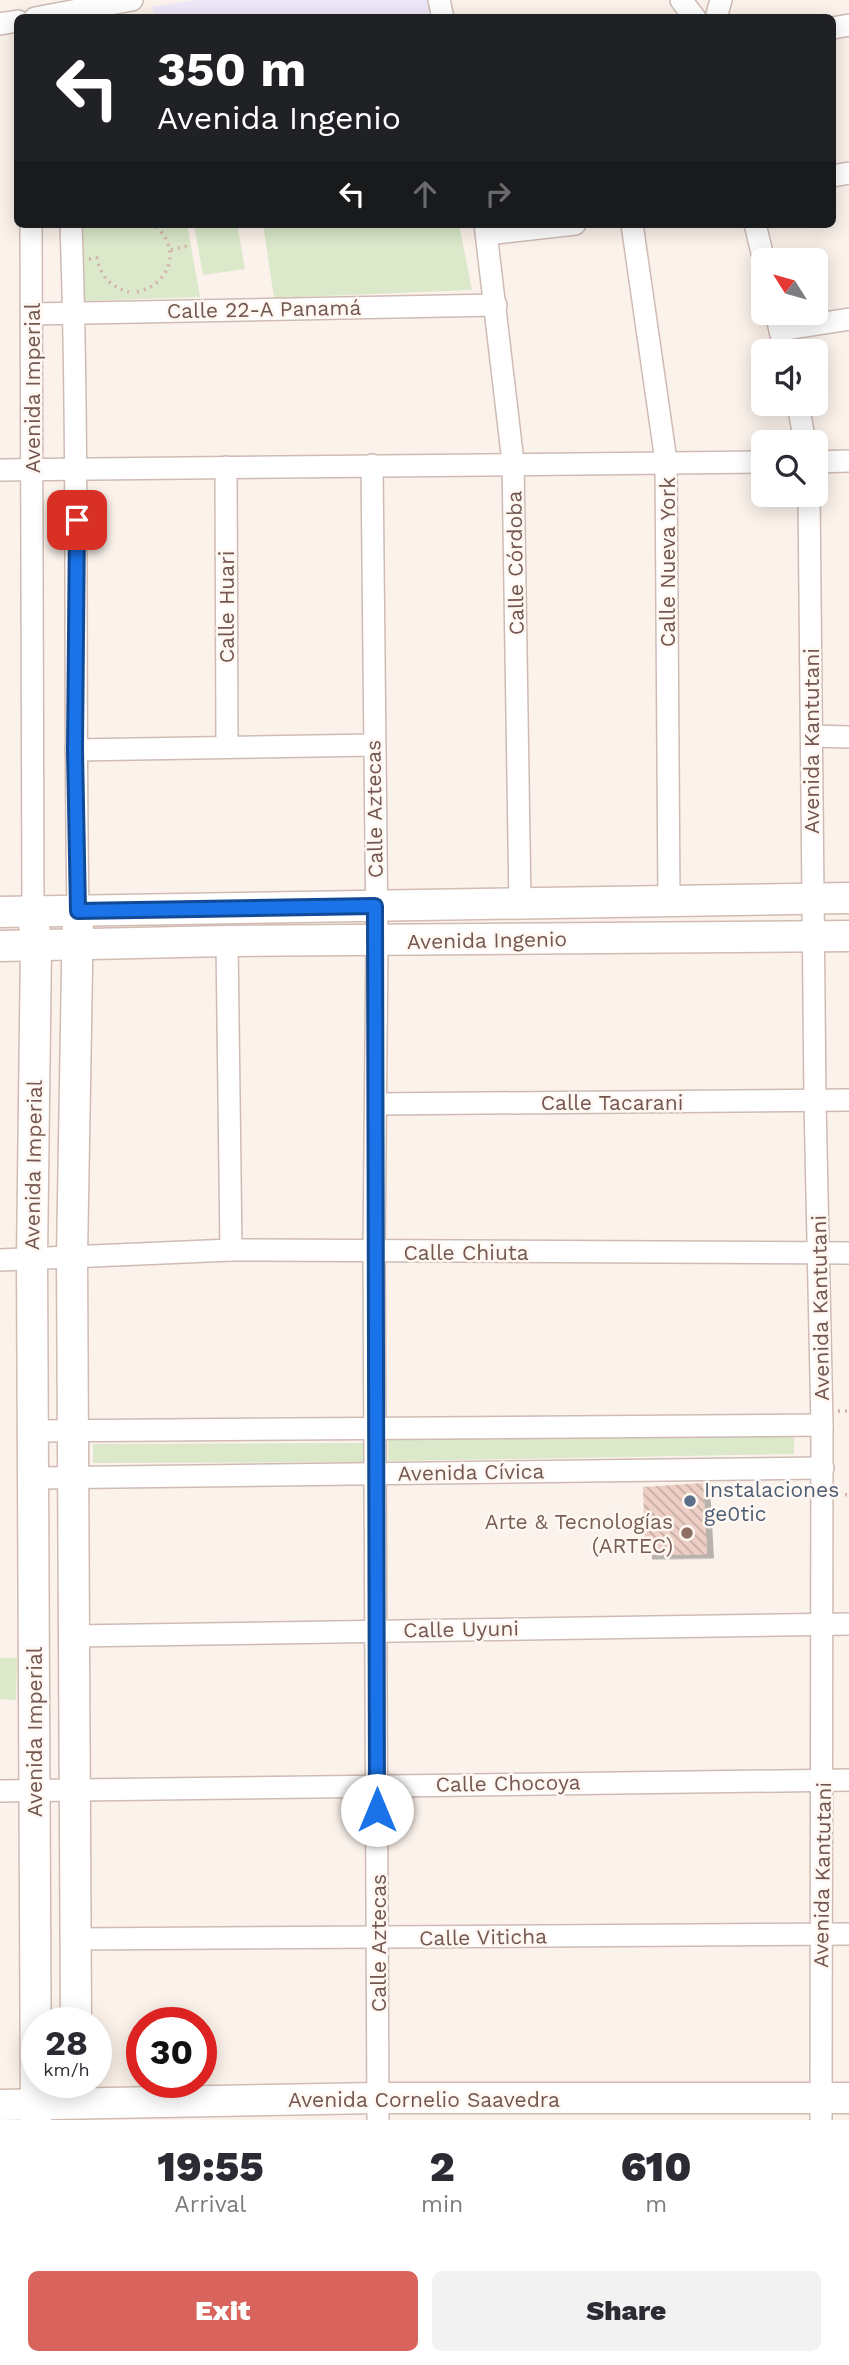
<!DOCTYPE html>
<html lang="en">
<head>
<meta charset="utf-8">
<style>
  :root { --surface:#fff; --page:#f2f2f3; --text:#2b2b33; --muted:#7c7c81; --accent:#d9645d }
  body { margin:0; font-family:"Work Sans",sans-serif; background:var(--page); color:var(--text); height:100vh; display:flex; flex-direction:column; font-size:26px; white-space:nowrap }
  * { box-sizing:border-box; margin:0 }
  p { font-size:23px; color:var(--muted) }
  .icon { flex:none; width:38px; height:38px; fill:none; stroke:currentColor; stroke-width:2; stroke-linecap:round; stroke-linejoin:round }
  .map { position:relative; height:2120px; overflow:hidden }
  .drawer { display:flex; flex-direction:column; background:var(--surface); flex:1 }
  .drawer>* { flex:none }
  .banner { position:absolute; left:14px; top:14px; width:822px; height:214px; border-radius:10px; box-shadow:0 4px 18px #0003; background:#202124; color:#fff; overflow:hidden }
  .needle { width:46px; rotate:307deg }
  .buttons { position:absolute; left:751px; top:248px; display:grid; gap:14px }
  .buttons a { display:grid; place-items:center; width:77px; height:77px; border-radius:10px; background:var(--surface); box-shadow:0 4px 18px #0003; font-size:35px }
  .speed { position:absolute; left:21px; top:2007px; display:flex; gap:14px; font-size:35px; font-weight:700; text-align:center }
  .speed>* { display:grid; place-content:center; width:91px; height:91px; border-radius:50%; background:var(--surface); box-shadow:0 4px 18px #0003; line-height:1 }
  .speed small { font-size:18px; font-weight:400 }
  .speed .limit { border:10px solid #d22; background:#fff; color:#111 }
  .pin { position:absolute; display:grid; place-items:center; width:60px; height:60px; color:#fff; margin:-30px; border-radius:14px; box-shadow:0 4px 10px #0006 }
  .me { position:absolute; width:77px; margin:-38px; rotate:0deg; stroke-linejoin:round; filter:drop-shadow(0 0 5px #0008) }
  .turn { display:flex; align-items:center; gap:24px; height:147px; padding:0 28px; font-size:32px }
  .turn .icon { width:91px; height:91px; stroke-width:2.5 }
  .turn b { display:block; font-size:49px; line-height:60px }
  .lanes { display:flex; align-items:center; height:66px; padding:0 28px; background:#0003; justify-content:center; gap:35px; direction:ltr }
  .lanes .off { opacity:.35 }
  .eta { display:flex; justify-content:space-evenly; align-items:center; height:119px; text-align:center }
  .eta b { font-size:42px; font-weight:800; line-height:49px }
  .cta { display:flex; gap:14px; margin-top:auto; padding:14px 28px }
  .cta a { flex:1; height:80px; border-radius:10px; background:var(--accent); color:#fff; font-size:28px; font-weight:800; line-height:80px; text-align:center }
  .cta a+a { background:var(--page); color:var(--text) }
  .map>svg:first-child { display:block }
</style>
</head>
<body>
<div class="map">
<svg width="849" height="2120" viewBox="0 0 849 2120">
  <defs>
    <pattern id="building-back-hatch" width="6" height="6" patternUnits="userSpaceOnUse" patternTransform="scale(1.75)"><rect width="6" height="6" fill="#eecfc5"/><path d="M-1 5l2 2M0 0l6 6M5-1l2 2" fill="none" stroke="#c5aba2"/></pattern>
    <filter id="shadow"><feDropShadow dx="7" dy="4.5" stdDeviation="0" flood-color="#0004"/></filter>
  </defs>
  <rect width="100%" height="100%" fill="#fbf2eb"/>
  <polygon fill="#efe8f8" points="193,0 428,0 432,17 154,17 152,7"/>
  <g fill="#dbe8ca">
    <polygon points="83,224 187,224 200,297 84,301"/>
    <polygon points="194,224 237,224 245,269 203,275"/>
    <polygon points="263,224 459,224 472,290 274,298"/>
    <polygon points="794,1431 794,1454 388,1461 388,1438"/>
    <polygon points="363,1443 363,1462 93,1463 93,1444"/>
    <polygon points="0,1658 17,1658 16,1700 0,1699"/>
  </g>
  <polygon fill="url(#building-back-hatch)" filter="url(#shadow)" points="703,1483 707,1554 645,1555 643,1487"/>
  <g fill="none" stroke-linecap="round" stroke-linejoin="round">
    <defs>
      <g id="street">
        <polyline points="439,0 443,18"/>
        <polyline points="681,0 695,18"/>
        <polyline points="35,18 132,0"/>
        <polyline points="716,18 721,0"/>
        <polyline points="0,24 18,21"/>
        <polyline points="833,28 849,25"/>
        <polyline points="833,176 849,173"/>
        <polyline points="31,224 33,912"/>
        <path d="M71,224C79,453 74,682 78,911"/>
        <polyline points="485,224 513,462 520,904"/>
        <polyline points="632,224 666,461 669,902"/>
        <polyline points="755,224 764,261"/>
        <polyline points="488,234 575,224"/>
        <polyline points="776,313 785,352"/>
        <polyline points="32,314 496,305"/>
        <polyline points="780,330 849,319"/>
        <polyline points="798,404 805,443"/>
        <polyline points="816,462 849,461"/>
        <polyline points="372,465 377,942 374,1252 378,2120"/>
        <polyline points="226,467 227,747"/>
        <polyline points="0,470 763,462"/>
        <polyline points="809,495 815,1101 822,1425 821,2120"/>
        <polyline points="812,736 849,737"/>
        <polyline points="76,750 373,745"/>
        <polyline points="227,941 231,1250"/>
        <polyline points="376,1104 849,1100"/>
        <polyline points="0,1260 231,1250 849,1253"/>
        <polyline points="35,1431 822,1425"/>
        <polyline points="35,1478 823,1468"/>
        <polyline points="73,1636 849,1624"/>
        <polyline points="0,1791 849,1780"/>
        <polyline points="75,1939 849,1934"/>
      </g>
      <g id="secondary">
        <polyline points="0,912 849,898"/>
        <polyline points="33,912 36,945 32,1259 36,2120"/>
        <polyline points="0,946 227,941 849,936"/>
        <polyline points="76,2023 72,1257 78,911"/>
        <polyline points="0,2105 378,2098 849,2098"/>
      </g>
    </defs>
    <use href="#street" stroke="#cfbbb4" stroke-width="24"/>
    <use href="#secondary" stroke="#d1bbb2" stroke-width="33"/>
    <g stroke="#d3b2a8" stroke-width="3.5" stroke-dasharray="2 5" stroke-linecap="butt">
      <polyline points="171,250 191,245"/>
      <path d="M89,259L97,258C101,277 111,287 129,292"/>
      <path d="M137,292C172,284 182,246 153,224"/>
      <polyline points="838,1411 849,1411"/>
      <polyline points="838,1494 849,1495"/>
    </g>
    <use href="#street" stroke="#fff" stroke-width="21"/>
    <use href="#secondary" stroke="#fff" stroke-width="30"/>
  </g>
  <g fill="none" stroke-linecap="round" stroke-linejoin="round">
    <defs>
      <polyline id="route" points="77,520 75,750 78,911 375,906 377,1810"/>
    </defs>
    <use href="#route" stroke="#114b97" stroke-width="18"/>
    <use href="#route" stroke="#1a73e8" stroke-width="12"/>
  </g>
  <circle fill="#5c6f8a" stroke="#fef7f2" stroke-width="2.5" cx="690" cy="1501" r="7"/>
  <circle fill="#8d6e63" stroke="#fef7f2" stroke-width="2.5" cx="687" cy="1533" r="7"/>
  <g text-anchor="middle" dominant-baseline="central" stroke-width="5" stroke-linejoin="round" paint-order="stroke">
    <g font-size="21" fill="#745750" stroke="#fef7f2">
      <text transform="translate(264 309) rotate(-1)">Calle 22-A Panamá</text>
      <text transform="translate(32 388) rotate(-90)">Avenida Imperial</text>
      <text transform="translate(667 562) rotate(-90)">Calle Nueva York</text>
      <text transform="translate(515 563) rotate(-91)">Calle Córdoba</text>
      <text transform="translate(226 607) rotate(-90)">Calle Huari</text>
      <text transform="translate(811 741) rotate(-90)">Avenida Kantutani</text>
      <text transform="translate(374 809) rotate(-91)">Calle Aztecas</text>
      <text transform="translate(487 940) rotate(-1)">Avenida Ingenio</text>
      <text x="612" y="1102">Calle Tacarani</text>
      <text transform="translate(33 1165) rotate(-89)">Avenida Imperial</text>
      <text x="466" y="1252">Calle Chiuta</text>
      <text transform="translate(820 1308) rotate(-91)">Avenida Kantutani</text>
      <text transform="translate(471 1472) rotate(-1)">Avenida Cívica</text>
      <text transform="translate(461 1629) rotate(-1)">Calle Uyuni</text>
      <text transform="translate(34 1732) rotate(-90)">Avenida Imperial</text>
      <text transform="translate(508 1783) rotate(-1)">Calle Chocoya</text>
      <text transform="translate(822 1875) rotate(-89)">Avenida Kantutani</text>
      <text transform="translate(483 1937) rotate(-1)">Calle Viticha</text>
      <text transform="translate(378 1943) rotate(-90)">Calle Aztecas</text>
      <text x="424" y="2099">Avenida Cornelio Saavedra</text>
    </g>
    <g font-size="21" fill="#4e5e75" stroke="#fef7f2" text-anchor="start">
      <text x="704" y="1489">Instalaciones<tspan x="704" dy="24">ge0tic</tspan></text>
    </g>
    <g font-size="21" fill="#785e54" stroke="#fef7f2" text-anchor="end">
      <text x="673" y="1521">Arte &amp; Tecnologías<tspan x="673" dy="24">(ARTEC)</tspan></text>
    </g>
  </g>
</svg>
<div class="buttons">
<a><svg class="needle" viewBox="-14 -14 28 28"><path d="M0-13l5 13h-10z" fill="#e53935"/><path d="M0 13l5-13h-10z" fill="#7c7c81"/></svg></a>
<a><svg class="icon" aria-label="sound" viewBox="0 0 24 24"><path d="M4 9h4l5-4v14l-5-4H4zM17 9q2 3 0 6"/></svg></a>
<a><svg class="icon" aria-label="search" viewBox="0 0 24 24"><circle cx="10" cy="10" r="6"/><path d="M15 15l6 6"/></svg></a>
</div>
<div class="speed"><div>28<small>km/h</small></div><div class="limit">30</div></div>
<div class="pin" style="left:77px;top:520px;background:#d93025"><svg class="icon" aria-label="arrive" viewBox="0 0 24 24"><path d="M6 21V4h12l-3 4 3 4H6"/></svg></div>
<svg class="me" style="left:377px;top:1810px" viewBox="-20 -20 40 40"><circle r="19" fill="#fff"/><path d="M0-13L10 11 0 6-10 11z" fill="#1a73e8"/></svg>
<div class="banner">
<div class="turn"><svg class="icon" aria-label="left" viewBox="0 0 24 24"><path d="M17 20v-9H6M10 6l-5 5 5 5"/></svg><div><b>350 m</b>Avenida Ingenio</div></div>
<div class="lanes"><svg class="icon" aria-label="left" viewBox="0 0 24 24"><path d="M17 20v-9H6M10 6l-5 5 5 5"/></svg><svg class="icon off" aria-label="ahead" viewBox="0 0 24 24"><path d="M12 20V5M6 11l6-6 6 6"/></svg><svg class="icon off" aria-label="right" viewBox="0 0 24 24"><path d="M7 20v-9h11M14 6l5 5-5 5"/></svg></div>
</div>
</div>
<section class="drawer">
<div class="eta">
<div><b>19:55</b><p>Arrival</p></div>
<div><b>2</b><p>min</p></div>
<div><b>610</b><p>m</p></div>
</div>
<div class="cta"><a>Exit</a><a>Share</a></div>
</section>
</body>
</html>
